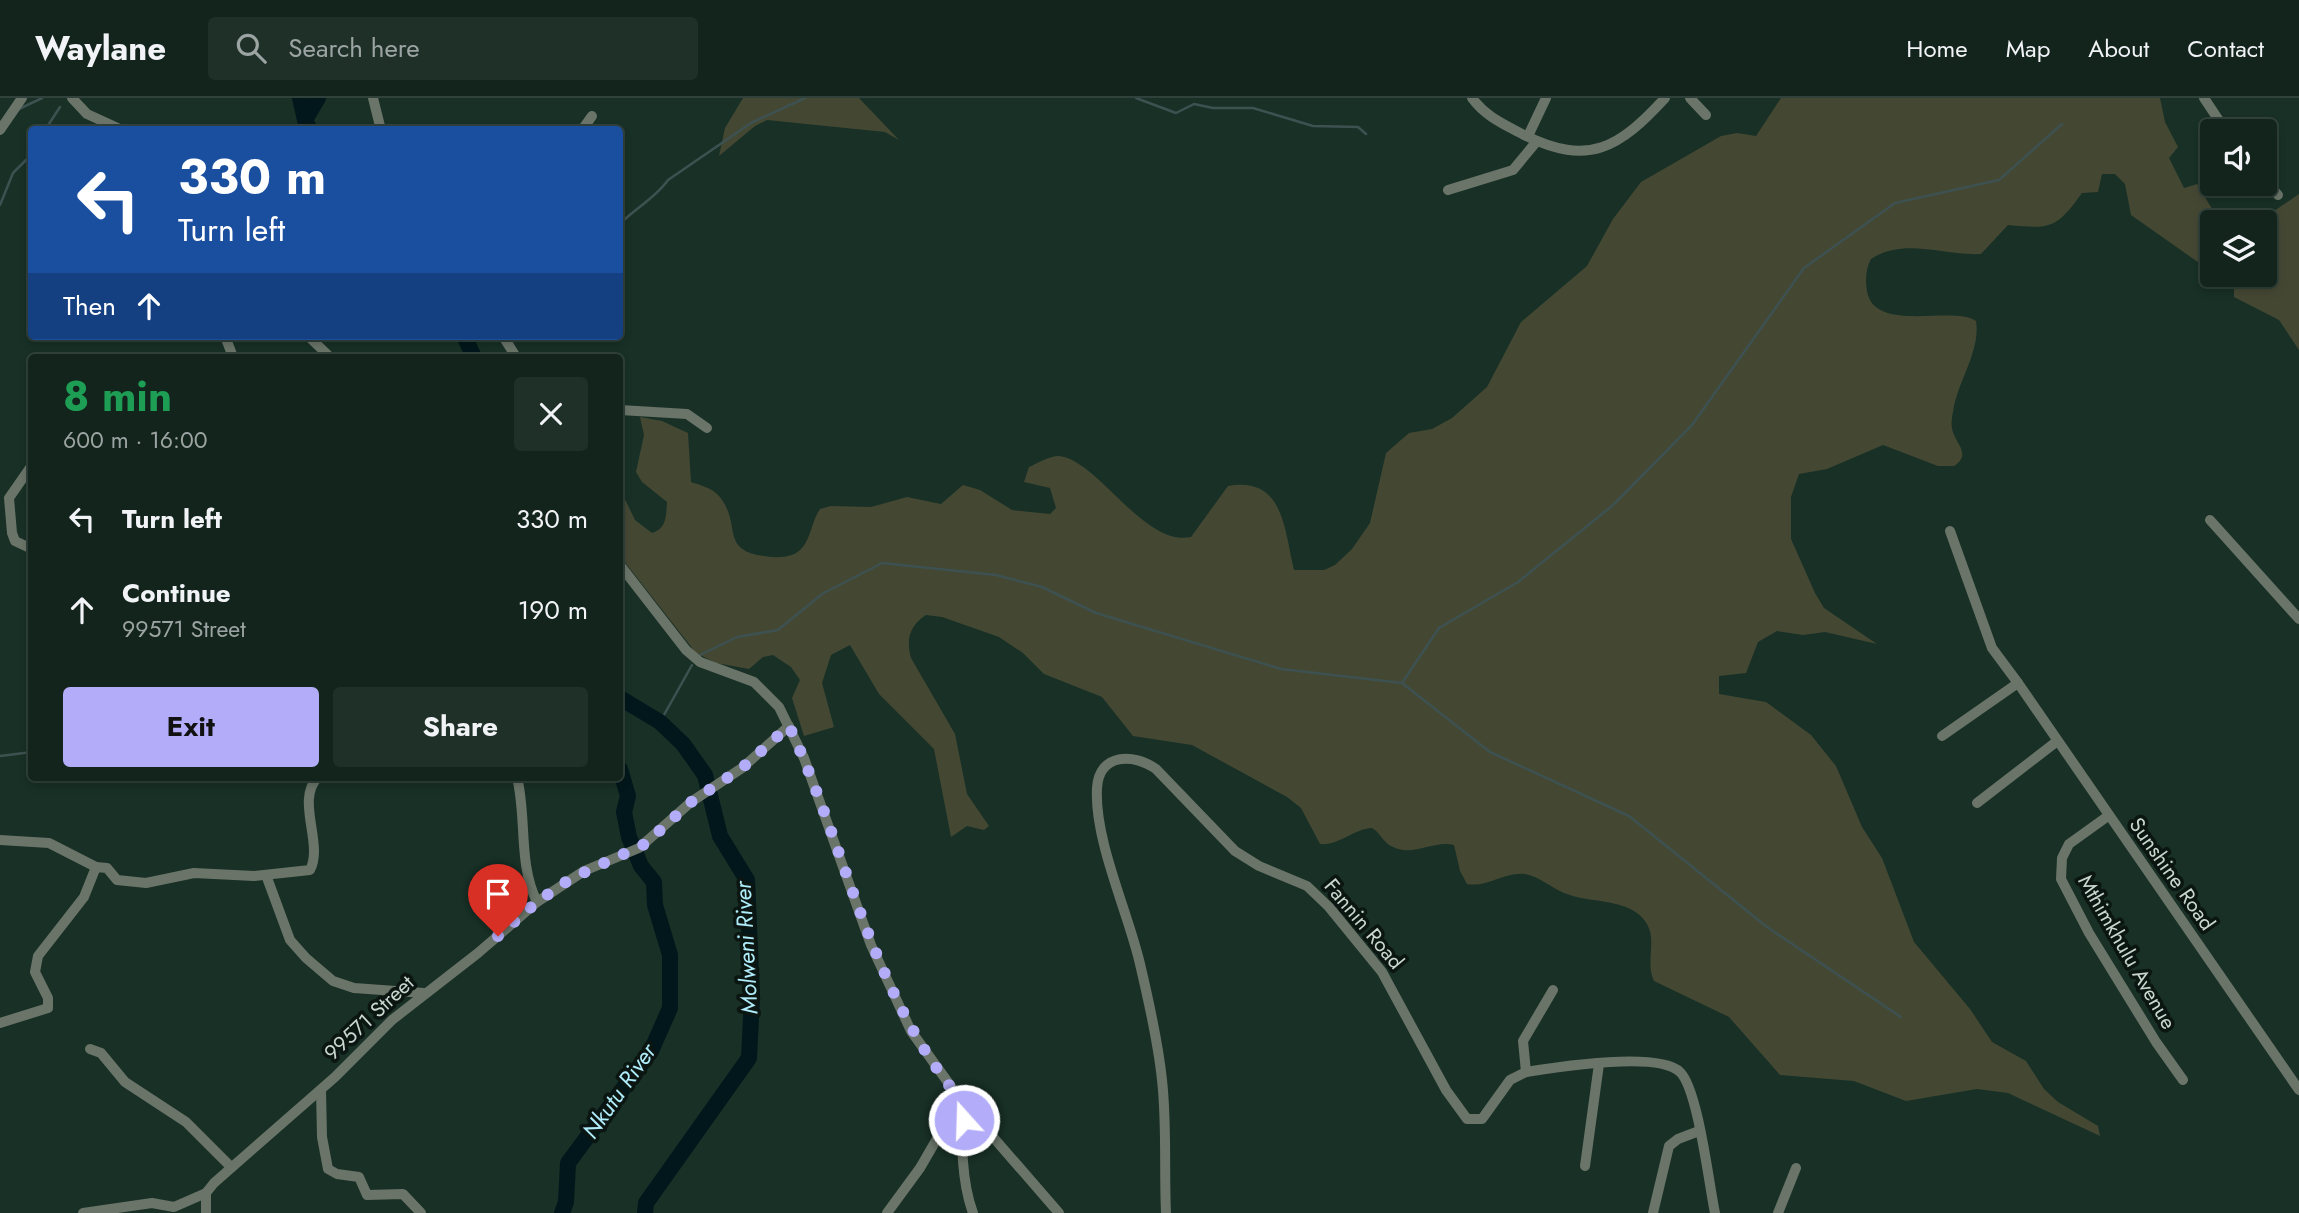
<!DOCTYPE html>
<html lang="en">
<head>
<meta charset="utf-8">
<style>
  :root { --surface:#12241c; --page:#1f3029; --text:#f1f3f6; --muted:#9ca4a3; --line:#31413b; --accent:#b3adf9 }
  body { margin:0; font-family:Jost,sans-serif; background:var(--page); color:var(--text); height:100vh; display:flex; flex-direction:column; font-size:26px; white-space:nowrap }
  * { box-sizing:border-box; margin:0 }
  p { font-size:23px; color:var(--muted) }
  .icon { flex:none; width:38px; height:38px; fill:none; stroke:currentColor; stroke-width:2; stroke-linecap:round; stroke-linejoin:round }
  .map { position:relative; flex:1; overflow:hidden }
  .drawer { position:absolute; left:28px; top:256px; width:595px; height:427px; display:flex; flex-direction:column; background:var(--surface); border-radius:7px; box-shadow:0 4px 10px #0003,0 0 0 2px var(--line) }
  .drawer>* { flex:none }
  .top-card { position:absolute; left:28px; top:28px; width:595px; height:214px; border-radius:7px; box-shadow:0 4px 10px #0003,0 0 0 2px var(--line); background:#1a4fa0; color:#fff; overflow:hidden }
  .buttons { position:absolute; left:2200px; top:21px; display:grid; gap:14px }
  .buttons a { display:grid; place-items:center; width:77px; height:77px; border-radius:7px; background:var(--surface); box-shadow:0 4px 10px #0003,0 0 0 2px var(--line); font-size:35px }
  .pin { position:absolute; display:grid; place-items:center; width:60px; height:60px; color:#fff; margin:-72px -30px; border-radius:50% 50% 50% 0; rotate:-45deg; box-shadow:0 0 7px #0007 }
  .pin .icon { rotate:45deg }
  .me { position:absolute; width:77px; margin:-38px; rotate:340deg; stroke-linejoin:round; filter:drop-shadow(0 0 5px #0008) }
  .turn { display:flex; align-items:center; gap:24px; height:147px; padding:0 35px; font-size:32px }
  .turn .icon { width:91px; height:91px; stroke-width:2.5 }
  .turn b { display:block; font-size:49px; line-height:60px }
  .then { display:flex; align-items:center; height:66px; padding:0 35px; background:#0003; gap:14px; font-size:26px }
  .round { display:grid; place-items:center; flex:none; width:74px; height:74px; border-radius:7px; background:var(--page) }
  .headline { display:flex; align-items:center; justify-content:space-between; height:119px; padding:0 35px }
  h1 { font-size:42px; font-weight:700; line-height:52px; color:#1e9e55 }
  .button { display:flex; gap:14px; margin-top:auto; padding:14px 35px }
  .button a { flex:1; height:80px; border-radius:7px; background:var(--accent); color:#111; font-size:28px; font-weight:700; line-height:80px; text-align:center }
  .button a+a { background:var(--page); color:var(--text) }
  ul { padding:0; list-style:none }
  li { display:flex; align-items:center; gap:21px; height:91px; padding:0 35px }
  li div { flex:1 }
  li b { display:block; font-size:26px }
  li em { font-style:normal }
  header { display:flex; align-items:center; gap:42px; box-sizing:border-box; height:98px; padding:0 35px; background:var(--surface); border-bottom:2px solid var(--line) }
  header strong { font-size:33px }
  nav { display:flex; gap:38px; margin-inline-start:auto; font-size:24px }
  .search { width:490px; height:63px; background:var(--page); display:flex; align-items:center; gap:18px; box-sizing:border-box; padding:0 24px; border-radius:7px; color:var(--muted); font-size:26px }
  .map>svg:first-child { display:block }
</style>
</head>
<body>
<header>
<strong>Waylane</strong>
<div class="search"><svg class="icon" aria-label="search" viewBox="0 0 24 24"><circle cx="10" cy="10" r="6"/><path d="M15 15l6 6"/></svg>Search here</div>
<nav><a>Home</a><a>Map</a><a>About</a><a>Contact</a></nav>
</header>
<div class="map">
<svg width="2299" height="1115" viewBox="0 0 2299 1115">
  <rect width="100%" height="100%" fill="#183026"/>
  <g fill="#444833">
    <polygon points="743,0 859,0 899,42 885,34 767,22 755,28 719,58 725,30"/>
    <path d="M1781,0H2160L2165,24L2178,49L2169,60L2184,90L2197,86L2220,124H2212V174L2131,117L2125,86L2115,76H2102L2098,94L2082,95C2056,131 2051,131 2008,127L1981,156C1944,158 1904,139 1871,161C1866,170 1865,182 1867,193C1874,236 1953,207 1976,223C1981,253 1957,284 1953,314C1952,318 1951,326 1952,330C1954,345 1973,356 1954,368H1938L1883,347L1827,371L1799,376L1791,399V441L1815,495L1824,510L1877,546L1825,534L1803,537L1777,533L1758,544L1746,575L1719,578V596L1766,604L1811,637L1836,668L1862,729L1882,760L1914,844L1970,911L1992,944L2026,963L2044,991L2058,1004L2098,1028L2100,1038L2008,995L1977,991L1906,1003L1854,983L1780,977L1729,919L1654,883C1645,865 1657,843 1647,826C1631,799 1590,806 1564,795C1552,790 1538,778 1525,776C1505,773 1487,790 1467,786L1460,773L1454,747C1434,742 1413,759 1393,749C1383,745 1381,735 1372,730C1353,731 1339,748 1320,746L1301,710L1287,699L1192,647L1133,638L1102,599L1044,576L1023,555L999,539L942,519L926,517C909,528 906,542 911,560L955,636L967,696L989,728L984,732L967,728L951,739L934,651L879,596L850,547L831,557L822,585L834,629L804,638L792,600L800,582L791,569L773,557L763,559L749,571L716,565L696,555L620,458V391L635,422L652,435C667,430 666,418 667,404L642,384L636,374L644,337L640,319L662,323L688,335L691,384C700,387 712,390 719,398C744,428 716,455 773,459C782,460 796,458 802,450C811,440 812,422 820,411L831,408L871,409L907,399L941,406L963,387L980,392L1012,412L1050,416L1056,410L1050,390L1024,384L1029,369C1038,365 1049,358 1059,358C1098,362 1144,449 1191,439L1228,388C1284,378 1284,431 1294,472H1324L1335,467L1352,451L1370,425L1386,355L1409,335L1432,331L1452,320L1487,289L1521,224L1587,168L1613,121L1641,84L1721,38L1737,35L1756,38Z"/>
    <polygon points="2299,96 2299,252 2279,222 2234,199 2234,187 2217,177 2264,177 2264,124 2258,124"/>
  </g>
  <g fill="none" stroke-linecap="round" stroke-linejoin="round">
    <g stroke="#3e5151" stroke-width="2.5">
      <polyline points="1136,0 1176,15 1194,6 1213,10 1253,10 1313,28 1358,29 1366,36"/>
      <polyline points="19,11 42,0"/>
      <polyline points="45,32 60,9"/>
      <polyline points="0,107 13,75 32,56"/>
      <path d="M620,121L624,122C638,109 657,98 668,82L751,25L805,0"/>
      <polyline points="700,557 737,539 778,532 822,496 882,465 996,477 1042,489 1096,515 1281,571 1402,585 1490,654 1629,718 1767,829 1901,919"/>
      <polyline points="1402,585 1439,530 1518,484 1613,407 1692,327 1804,170 1895,105 1999,82 2062,26"/>
      <polyline points="660,624 692,567"/>
      <polyline points="0,658 32,654"/>
    </g>
    <g stroke="#02171b" stroke-width="16">
      <polyline points="300,0 305,22"/>
      <polyline points="310,32 305,22 318,0"/>
      <polyline points="464,238 474,259"/>
      <polyline points="620,600 660,624 683,646 705,677 720,738 747,782 752,900 749,960 646,1105 645,1115"/>
      <polyline points="562,1115 566,1104 568,1065 651,953 670,910 670,857 655,807 654,784 641,768 629,739 624,714 628,698 620,671"/>
    </g>
    <g stroke="#6a7468" stroke-width="10">
      <polyline points="72,0 87,16 122,32"/>
      <polyline points="373,0 381,32"/>
      <path d="M1472,0C1486,19 1504,26 1524,37C1589,69 1619,50 1665,0"/>
      <polyline points="1690,0 1706,17"/>
      <polyline points="2204,0 2226,33"/>
      <polyline points="0,32 22,0"/>
      <polyline points="582,32 592,18"/>
      <polyline points="1528,38 1546,0"/>
      <polyline points="2264,81 2278,97"/>
      <polyline points="1448,92 1513,72 1537,43"/>
      <polyline points="225,238 233,259"/>
      <polyline points="308,238 330,259"/>
      <polyline points="503,238 516,259"/>
      <polyline points="620,312 687,316 707,330"/>
      <polyline points="32,367 9,400 12,435 15,443 32,451"/>
      <polyline points="2210,422 2299,521"/>
      <polyline points="1950,433 1992,550 2018,585"/>
      <polyline points="620,467 686,552 700,564 754,584 779,609 804,660 871,847 911,933 960,1001 1059,1115"/>
      <polyline points="1942,638 2018,585 2299,992"/>
      <path d="M517,679C527,720 518,766 537,804"/>
      <polyline points="1977,705 2056,644"/>
      <polyline points="2108,718 2069,746 2062,760 2061,781 2089,835 2156,944 2183,982"/>
      <polyline points="0,742 49,745 96,769"/>
      <polyline points="266,777 290,842 306,860 333,883 354,890 424,895"/>
      <path d="M0,925L48,910V900L35,874L38,858L84,799L96,769L107,770L117,782L146,785L194,775L254,778L310,772C324,746 295,702 318,679"/>
      <polyline points="90,951 101,955 125,984 186,1024 231,1069"/>
      <polyline points="1526,974 1523,943 1553,892"/>
      <polyline points="321,992 322,1039 328,1071 337,1076 359,1079 367,1097 403,1096 421,1115"/>
      <path d="M967,1009C958,1036 963,1088 973,1115"/>
      <polyline points="1585,1068 1599,966"/>
      <polyline points="83,1115 152,1105 174,1109 206,1095"/>
      <polyline points="206,1115 206,1095 214,1085 335,979 392,922 478,855 537,804 584,773 639,750 691,704 742,670 789,628"/>
      <polyline points="887,1115 920,1070 960,1001"/>
      <path d="M1166,1115C1164,1071 1167,1026 1162,982C1158,943 1149,904 1140,866C1128,814 1094,742 1097,690C1099,655 1134,655 1156,671L1235,753L1259,768L1307,788L1329,809L1382,874L1446,992L1467,1021H1482L1510,982L1526,974C1557,969 1658,953 1680,974C1698,991 1709,1087 1715,1115"/>
      <polyline points="1653,1115 1669,1048 1678,1041 1699,1033"/>
      <polyline points="1778,1115 1796,1070"/>
    </g>
  </g>
  <g fill="none" stroke-linecap="round" stroke-linejoin="round">
    <path stroke="#b3adf9" stroke-width="12" stroke-dasharray="0 21.6" d="M498,838L537,804L570,781L645,746L691,704L742,670L789,628C849,756 871,900 967,1009L964,1022"/>
  </g>
  <g text-anchor="middle" dominant-baseline="central" stroke-width="7" stroke-linejoin="round" paint-order="stroke">
    <g font-size="21" fill="#c9d7d0" stroke="#0b1511">
      <text transform="translate(2172 776) rotate(55)">Sunshine Road</text>
      <text transform="translate(1364 826) rotate(50)">Fannin Road</text>
      <text transform="translate(2127 854) rotate(60)">Mthimkhulu Avenue</text>
      <text transform="translate(369 920) rotate(-43)">99571 Street</text>
    </g>
    <g font-size="23" font-style="italic" fill="#b0edfb" stroke="#0b1511">
      <text transform="translate(746 850) rotate(-93)">Molweni River</text>
      <text transform="translate(619 993) rotate(-55)">Nkutu River</text>
    </g>
  </g>
</svg>
<div class="buttons">
<a><svg class="icon" aria-label="sound" viewBox="0 0 24 24"><path d="M4 9h4l5-4v14l-5-4H4zM17 9q2 3 0 6"/></svg></a>
<a><svg class="icon" aria-label="layers" viewBox="0 0 24 24"><path d="M12 4l9 5-9 5-9-5zM3 14l9 5 9-5"/></svg></a>
</div>
<div class="pin" style="left:498px;top:838px;background:#d93025"><svg class="icon" aria-label="arrive" viewBox="0 0 24 24"><path d="M6 21V4h12l-3 4 3 4H6"/></svg></div>
<svg class="me" style="left:964px;top:1022px" viewBox="-20 -20 40 40"><circle r="17" fill="#b3adf9" stroke="#fff" stroke-width="3"/><path d="M0-11L8 9 0 5-8 9z" fill="#fff"/></svg>
<div class="top-card">
<div class="turn"><svg class="icon" aria-label="left" viewBox="0 0 24 24"><path d="M17 20v-9H6M10 6l-5 5 5 5"/></svg><div><b>330 m</b>Turn left</div></div>
<div class="then">Then<svg class="icon" aria-label="ahead" viewBox="0 0 24 24"><path d="M12 20V5M6 11l6-6 6 6"/></svg></div>
</div>
<section class="drawer">
<div class="headline"><div><h1>8 min</h1><p>600 m · 16:00</p></div><a class="round"><svg class="icon" aria-label="close" viewBox="0 0 24 24"><path d="M6 6l12 12M18 6L6 18"/></svg></a></div>
<ul>
<li><svg class="icon" aria-label="left" viewBox="0 0 24 24"><path d="M17 20v-9H6M10 6l-5 5 5 5"/></svg><div><b>Turn left</b></div><em>330 m</em></li>
<li><svg class="icon" aria-label="ahead" viewBox="0 0 24 24"><path d="M12 20V5M6 11l6-6 6 6"/></svg><div><b>Continue</b><p>99571 Street</p></div><em>190 m</em></li>
</ul>
<div class="button"><a>Exit</a><a>Share</a></div>
</section>
</div>
</body>
</html>
